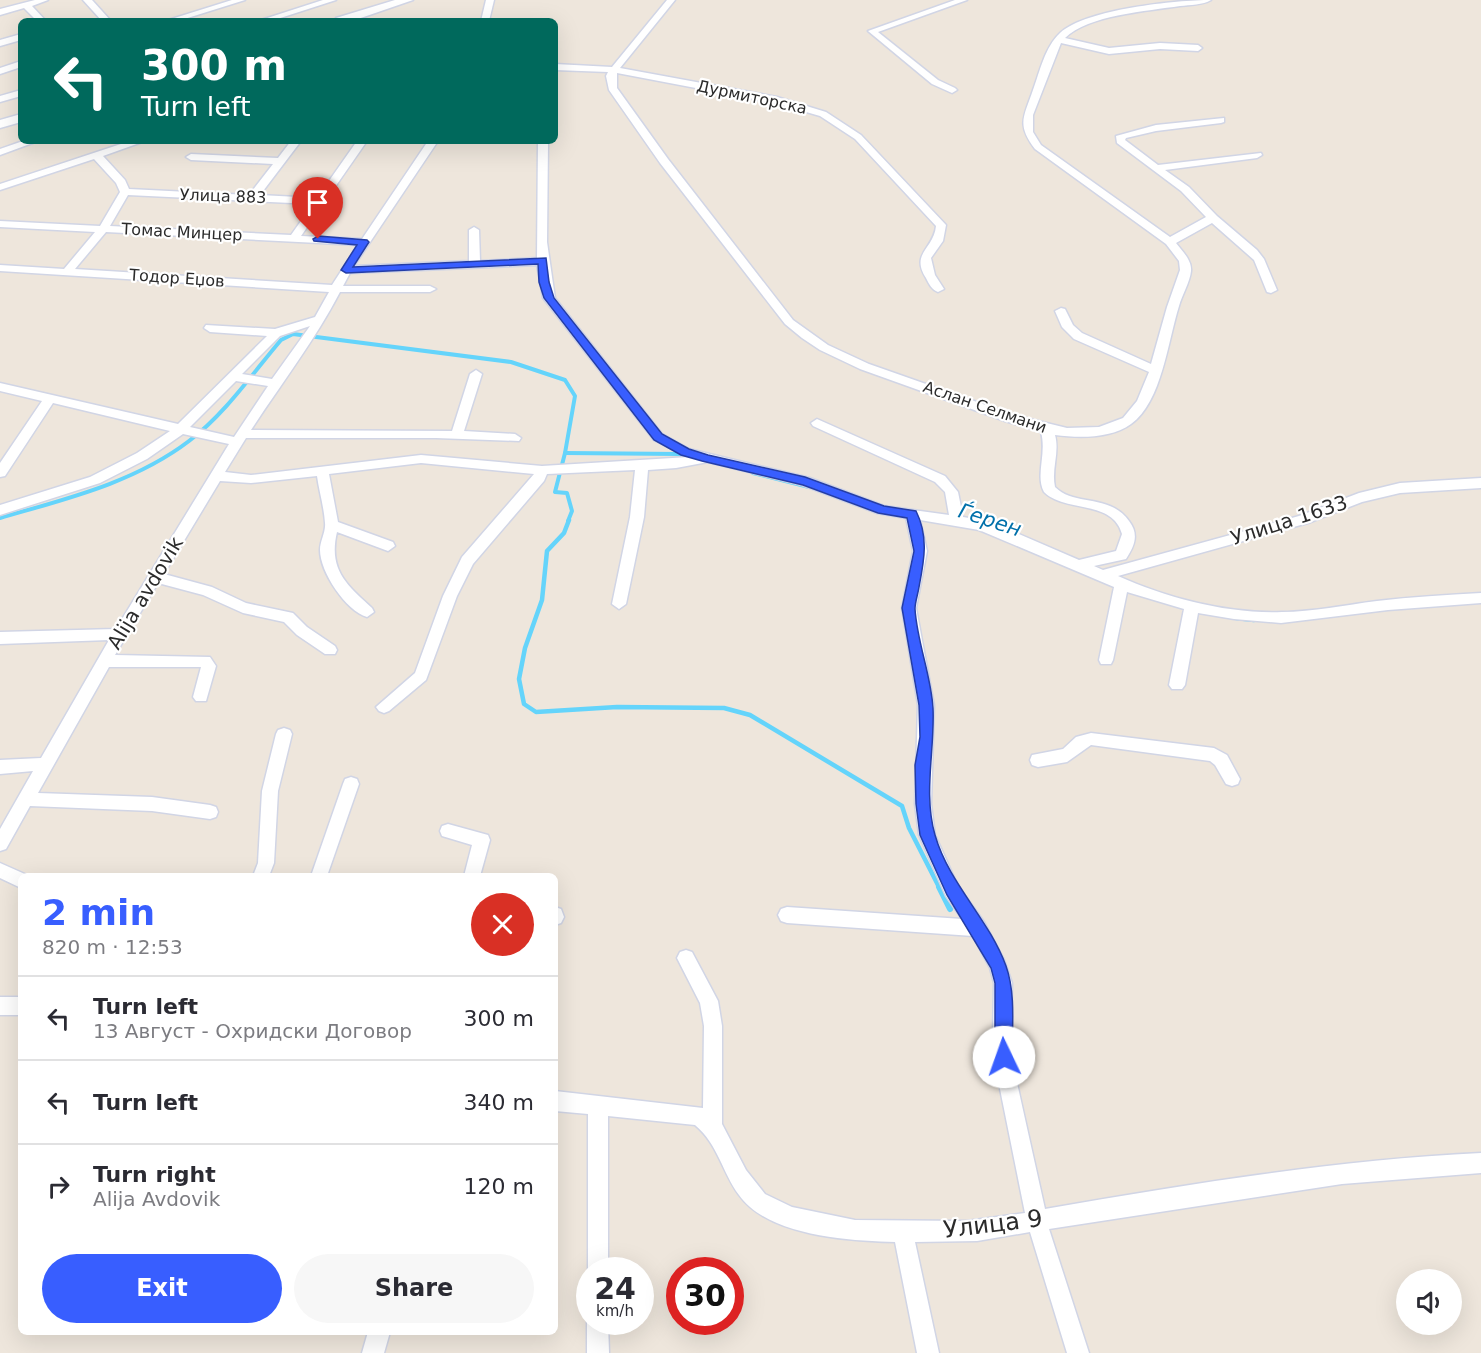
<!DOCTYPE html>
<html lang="en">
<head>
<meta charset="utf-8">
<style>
  :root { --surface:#fff; --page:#f7f7f7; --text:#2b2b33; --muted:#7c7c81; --line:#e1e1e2; --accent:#385eff }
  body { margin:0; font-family:"DejaVu Sans",sans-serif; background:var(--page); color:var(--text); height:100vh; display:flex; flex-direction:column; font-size:22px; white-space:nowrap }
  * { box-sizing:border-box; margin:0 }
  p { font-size:20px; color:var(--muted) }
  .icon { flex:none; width:33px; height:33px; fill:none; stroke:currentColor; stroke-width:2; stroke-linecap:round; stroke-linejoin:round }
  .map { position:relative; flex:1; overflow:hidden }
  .details { position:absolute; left:18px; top:873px; width:540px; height:462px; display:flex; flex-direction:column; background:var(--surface); border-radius:9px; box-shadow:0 6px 24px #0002 }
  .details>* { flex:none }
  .guide { position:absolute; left:18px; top:18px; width:540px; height:126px; border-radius:9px; box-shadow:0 6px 24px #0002; background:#00695c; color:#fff; overflow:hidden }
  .controls { position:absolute; left:1396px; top:1269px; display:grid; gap:12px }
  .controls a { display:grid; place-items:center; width:66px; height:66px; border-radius:50%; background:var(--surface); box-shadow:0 6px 24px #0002; font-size:30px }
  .speed { position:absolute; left:576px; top:1257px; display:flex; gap:12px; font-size:30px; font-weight:700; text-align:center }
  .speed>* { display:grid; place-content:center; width:78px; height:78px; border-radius:50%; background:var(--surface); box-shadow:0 6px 24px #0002; line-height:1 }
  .speed small { font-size:15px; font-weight:400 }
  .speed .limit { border:9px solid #d22; background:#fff; color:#111 }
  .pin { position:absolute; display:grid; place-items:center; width:51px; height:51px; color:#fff; margin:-62px -26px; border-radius:50% 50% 50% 0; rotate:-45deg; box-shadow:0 0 6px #0007 }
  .pin .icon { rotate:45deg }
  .me { position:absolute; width:66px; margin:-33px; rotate:357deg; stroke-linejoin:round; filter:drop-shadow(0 0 4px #0008) }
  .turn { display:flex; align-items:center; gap:21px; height:126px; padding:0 24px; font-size:27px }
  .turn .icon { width:78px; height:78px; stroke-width:2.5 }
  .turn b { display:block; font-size:42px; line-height:51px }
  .round { display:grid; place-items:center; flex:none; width:63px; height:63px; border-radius:32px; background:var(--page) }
  .headline { display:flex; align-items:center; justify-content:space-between; height:102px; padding:0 24px }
  h1 { font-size:36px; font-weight:800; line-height:45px; color:var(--accent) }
  .cta { display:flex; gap:12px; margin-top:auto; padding:12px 24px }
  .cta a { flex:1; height:69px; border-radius:36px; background:var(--accent); color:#fff; font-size:24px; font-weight:800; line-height:69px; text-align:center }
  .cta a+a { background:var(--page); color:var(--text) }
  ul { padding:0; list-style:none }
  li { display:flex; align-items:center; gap:18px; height:84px; padding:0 24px; border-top:2px solid var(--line) }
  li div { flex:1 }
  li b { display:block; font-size:22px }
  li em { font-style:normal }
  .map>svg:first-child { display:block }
</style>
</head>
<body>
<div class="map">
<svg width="1481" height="1353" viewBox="0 0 1481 1353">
  <rect width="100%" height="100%" fill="#eee6dc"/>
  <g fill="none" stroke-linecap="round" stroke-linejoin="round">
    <g stroke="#64d4fb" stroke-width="4">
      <polyline points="565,453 680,454"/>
      <polyline points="753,473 809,487"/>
      <path d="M0,518C65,499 134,483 189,441C225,414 252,374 281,340L293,334L511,362L565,380L575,396L565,453L555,492L567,493L572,511L568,521"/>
    </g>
    <g stroke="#64d4fb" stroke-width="4.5">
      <polyline points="569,520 564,533 547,551 542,600 525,648 519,679 524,704 536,712 617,707 724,708 750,715 902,806 909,828 940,889"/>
      <polyline points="1236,618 1254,620"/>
    </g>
    <polyline stroke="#64d4fb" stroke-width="6" points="939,887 950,909"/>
    <defs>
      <g id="minor">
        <polygon points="35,0 48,0 32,6 46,21 37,21 24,8 0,15 0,9"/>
        <polygon points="83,0 92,0 111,21 102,21"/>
        <polygon points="232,0 245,0 178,21 165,21"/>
        <polygon points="323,0 336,0 271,21 258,21"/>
        <polygon points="486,0 494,0 489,21 481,21"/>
        <path d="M667,0H675L620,68L777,97L826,112L861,135L946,225L943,241L931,258L935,275L944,289L938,292C932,290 929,284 926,278C910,253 934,249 936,226L855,139L820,116L775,103L617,73V88L668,159L793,320L828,345L869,364L1014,415L1067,428L1099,427L1123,418L1137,401L1149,372L1074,339L1062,327L1055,311L1061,308L1065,309L1073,325L1082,333L1151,364L1167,307L1180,270L1179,261L1166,244L1035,149C1016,124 1024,117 1033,90C1040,71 1045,47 1060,33C1086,9 1177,0 1211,0C1203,5 1190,5 1180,6C1148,11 1088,15 1065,38L1109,48L1160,43L1198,45L1202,48L1198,51L1160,49L1109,54L1061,43L1033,115V132L1041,145L1170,237L1206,217L1181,191L1117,143L1116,136L1156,125L1224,118V122L1221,123L1156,131L1126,138L1125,140L1158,165L1261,153L1262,155L1257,158L1165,170L1189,187L1217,216L1257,250L1264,259L1277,290L1271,293L1267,292L1254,260L1212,223L1176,243C1182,251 1192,260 1191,271C1190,282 1182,295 1179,306C1168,340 1162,402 1131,424C1110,439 1079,438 1055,435C1060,453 1051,469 1055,487C1075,507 1109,493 1129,521C1139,534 1135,545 1126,559L1094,566L1103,570L1299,516L1359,493L1400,483L1481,478V488L1400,493L1362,502L1308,523L1118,576C1167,598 1227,614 1282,612C1313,612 1345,605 1377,601C1411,597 1446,595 1481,593V603L1388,610L1281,623L1234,619L1198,613L1185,685L1182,689H1172L1169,685L1184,609L1127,592L1113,660L1111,664H1101L1099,660L1114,587L979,530L920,520L927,551L916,608L934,705L931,804L935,835L958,886L984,922L1004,960L1012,983L1011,1040L1015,1074L1045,1209C1189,1184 1335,1160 1481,1153V1173L1342,1184L1049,1229L1089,1353H1067L1030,1232L977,1241L915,1242L939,1353H917L895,1242C849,1241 768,1236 739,1195C722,1172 718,1144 695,1125L608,1116V1270H590V1275L588,1270V1114L555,1111V1091L703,1108L704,1026L700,1003L677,958L680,952L686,950L692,952L718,1001L722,1026V1124L746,1170L765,1194L792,1207L855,1220L967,1221L1025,1213L997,1074L993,1040L994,983L990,968L973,936L787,923L781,921L778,915L781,909L787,907L962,919L946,896L919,835L915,804L918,705L902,608L913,551L906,518L877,513L802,485L708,462L676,468L648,470L644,517L626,604L619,609L612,604L630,517L635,470L547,474L544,481L473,564L457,596L426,680L389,711L384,713L379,711L376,707L415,673L443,596L462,557L534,474L421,463L329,474L338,522L393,542L395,546L388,551L337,532C328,570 347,585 372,608L374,612L367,617C346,611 320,572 320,550C320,541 326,532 325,523C324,507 319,491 317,476L251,483L220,481L164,574L212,587L246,603L293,613L307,627L335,646L337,650L335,654H325L297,635L284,622L243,613L203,595L158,583L115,655L210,657L216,666L206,701H196L193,697L201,667H109L38,793L152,797L210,805L216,807L218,812L216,817L210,819L152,811L30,806L6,849L0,851V829L33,771L0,774V760L41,758L109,640L0,644V632L116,629L229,444L183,434L147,459L100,483L0,515V505L90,477L137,453L170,431L53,403L5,476L0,477V463L42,401L0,391V383L178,424L267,336L210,332L204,328L206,325L275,329L315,317L329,292L0,271V265L64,269L95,232L0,227V221L100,226L120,192L116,183L94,159L0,190V184L130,141H145L103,156L125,180L129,189L249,195L273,164L191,160L186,157L191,154L278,158L291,141H301L260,195L317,198L357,141H367L301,236L362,239L428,141H438L354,266L469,261V230L474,227L479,230L480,261L537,258L538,141H548L547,242L555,298L662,434L689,449L810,478L884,506L949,515L945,492L935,482L813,426L811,423L817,419L945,476L958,492L963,517L981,520L1014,532L1079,560L1116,551L1122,534C1112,499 1065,513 1044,492C1035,475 1047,454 1041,432L1005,421L860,369L820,350L802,338L785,324L660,163L609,90L606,76L608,72L555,70V64L612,67ZM128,195L313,204L291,235L110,226ZM106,232L358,245L332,285L75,269ZM537,265L543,298L654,440L689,457L542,466L421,455L251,475L225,472L246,438H436L519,441L521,438L515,434L464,431L482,374L476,370L470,374L452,431L251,430C281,384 315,340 340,292H430L436,289L430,286H343L350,273ZM310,326L272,379L242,374L280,336ZM236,381L268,386L234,437L190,427Z"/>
        <polygon points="955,0 967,0 878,32 938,80 955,88 957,90 952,93 932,84 868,31"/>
        <polygon points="21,34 21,40 0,46 0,40"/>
        <polygon points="21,61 21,67 0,74 0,68"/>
        <polygon points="21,90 21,96 0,102 0,96"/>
        <polygon points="23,141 38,141 0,155 0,149"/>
        <polygon points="284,728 290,730 292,734 278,791 274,863 269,876 253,876 258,863 262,791 276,734 278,730"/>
        <polygon points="1091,733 1214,748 1227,755 1240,779 1238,784 1232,786 1226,784 1215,765 1210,761 1091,745 1067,762 1038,767 1032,765 1030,760 1032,755 1063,749 1076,737"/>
        <polygon points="351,777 357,779 359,784 327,876 311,876 343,784 345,779"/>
        <polygon points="448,824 488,835 490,840 480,876 464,876 472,845 442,836 440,831 442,826"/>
        <polygon points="0,863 27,875 21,876 21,888 0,878"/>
        <polygon points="555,907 561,909 564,917 561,923 555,925"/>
        <rect x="0" y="997" width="21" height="18"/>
        <polygon points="590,1317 590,1322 608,1322 609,1353 587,1353 587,1322"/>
        <polygon points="368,1332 390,1332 384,1353 362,1353"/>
      </g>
      <g id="secondary">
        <polygon points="395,0 413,0 352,21 334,21 336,18"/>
        <polygon points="21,114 21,122 0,128 0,120"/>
      </g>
    </defs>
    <use href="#minor" stroke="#d1d5e5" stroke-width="3"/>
    <use href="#secondary" stroke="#d1d5e5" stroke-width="3"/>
    <use href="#minor" fill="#fff" fill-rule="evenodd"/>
    <use href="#secondary" fill="#fff" fill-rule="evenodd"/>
  </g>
  <path fill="#385eff" stroke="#243da6" stroke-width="1.5" d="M318,236L367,240L369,242L353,267L546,258L549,282L554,298L662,434L689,449L708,455L805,477L884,506L916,511C929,537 924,561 919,587C918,594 915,602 915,609C917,642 931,675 933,708C935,750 923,793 935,835C949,884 989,919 1006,966C1016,994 1012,1028 1012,1057L1010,1063L1004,1065L998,1063L995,1057V983L991,968L947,895L920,835L916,804L915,765L920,737L919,705L902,608L914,551L907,518L878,513L803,485L702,461L681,455L654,440L544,298L539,282L538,264L346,273L341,270L357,245L314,241L313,239Z"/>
  <g text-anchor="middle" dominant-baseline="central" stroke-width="4.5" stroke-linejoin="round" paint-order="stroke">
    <g font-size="16" fill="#2b2b2b" stroke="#fff">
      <text transform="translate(752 97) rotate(12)">Дурмиторска</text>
      <text transform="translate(223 196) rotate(2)">Улица 883</text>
      <text transform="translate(182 232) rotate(3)">Томас Минцер</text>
      <text transform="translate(177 278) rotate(4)">Тодор Еџов</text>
      <text transform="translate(985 407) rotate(19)">Аслан Селмани</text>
    </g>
    <g font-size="20" fill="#2b2b2b" stroke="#fff">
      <text transform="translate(1289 520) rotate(-18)">Улица 1633</text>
      <text transform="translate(145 593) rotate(-59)">Alija avdovik</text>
    </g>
    <g font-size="21" font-style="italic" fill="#0070aa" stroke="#fff">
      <text transform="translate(990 520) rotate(18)">Ѓерен</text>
    </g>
    <g font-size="24" fill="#2b2b2b" stroke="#fff">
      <text transform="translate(993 1224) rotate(-7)">Улица 9</text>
    </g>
  </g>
</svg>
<div class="controls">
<a><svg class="icon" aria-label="sound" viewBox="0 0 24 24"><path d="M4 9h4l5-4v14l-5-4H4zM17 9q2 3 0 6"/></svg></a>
</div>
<div class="speed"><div>24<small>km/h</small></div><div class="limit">30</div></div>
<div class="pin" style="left:318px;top:239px;background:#d93025"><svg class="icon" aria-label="arrive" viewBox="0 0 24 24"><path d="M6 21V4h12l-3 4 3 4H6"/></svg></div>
<svg class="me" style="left:1004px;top:1057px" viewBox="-20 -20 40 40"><circle r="19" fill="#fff"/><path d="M0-13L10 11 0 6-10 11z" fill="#385eff"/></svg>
<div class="guide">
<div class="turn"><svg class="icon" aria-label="left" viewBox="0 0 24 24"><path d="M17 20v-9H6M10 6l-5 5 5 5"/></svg><div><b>300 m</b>Turn left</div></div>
</div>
<section class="details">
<div class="headline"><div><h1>2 min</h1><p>820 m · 12:53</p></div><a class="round" style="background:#d93025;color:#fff"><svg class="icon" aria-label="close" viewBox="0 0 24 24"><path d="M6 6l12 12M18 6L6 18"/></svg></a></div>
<ul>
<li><svg class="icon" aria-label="left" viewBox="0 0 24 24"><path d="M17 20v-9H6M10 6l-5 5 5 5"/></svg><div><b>Turn left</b><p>13 Август - Охридски Договор</p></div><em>300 m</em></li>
<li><svg class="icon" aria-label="left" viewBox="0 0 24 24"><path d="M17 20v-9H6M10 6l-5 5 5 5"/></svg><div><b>Turn left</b></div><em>340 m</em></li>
<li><svg class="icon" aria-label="right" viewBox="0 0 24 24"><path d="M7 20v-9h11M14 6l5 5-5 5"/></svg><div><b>Turn right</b><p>Alija Avdovik</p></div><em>120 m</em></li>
</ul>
<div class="cta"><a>Exit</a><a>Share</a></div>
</section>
</div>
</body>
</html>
